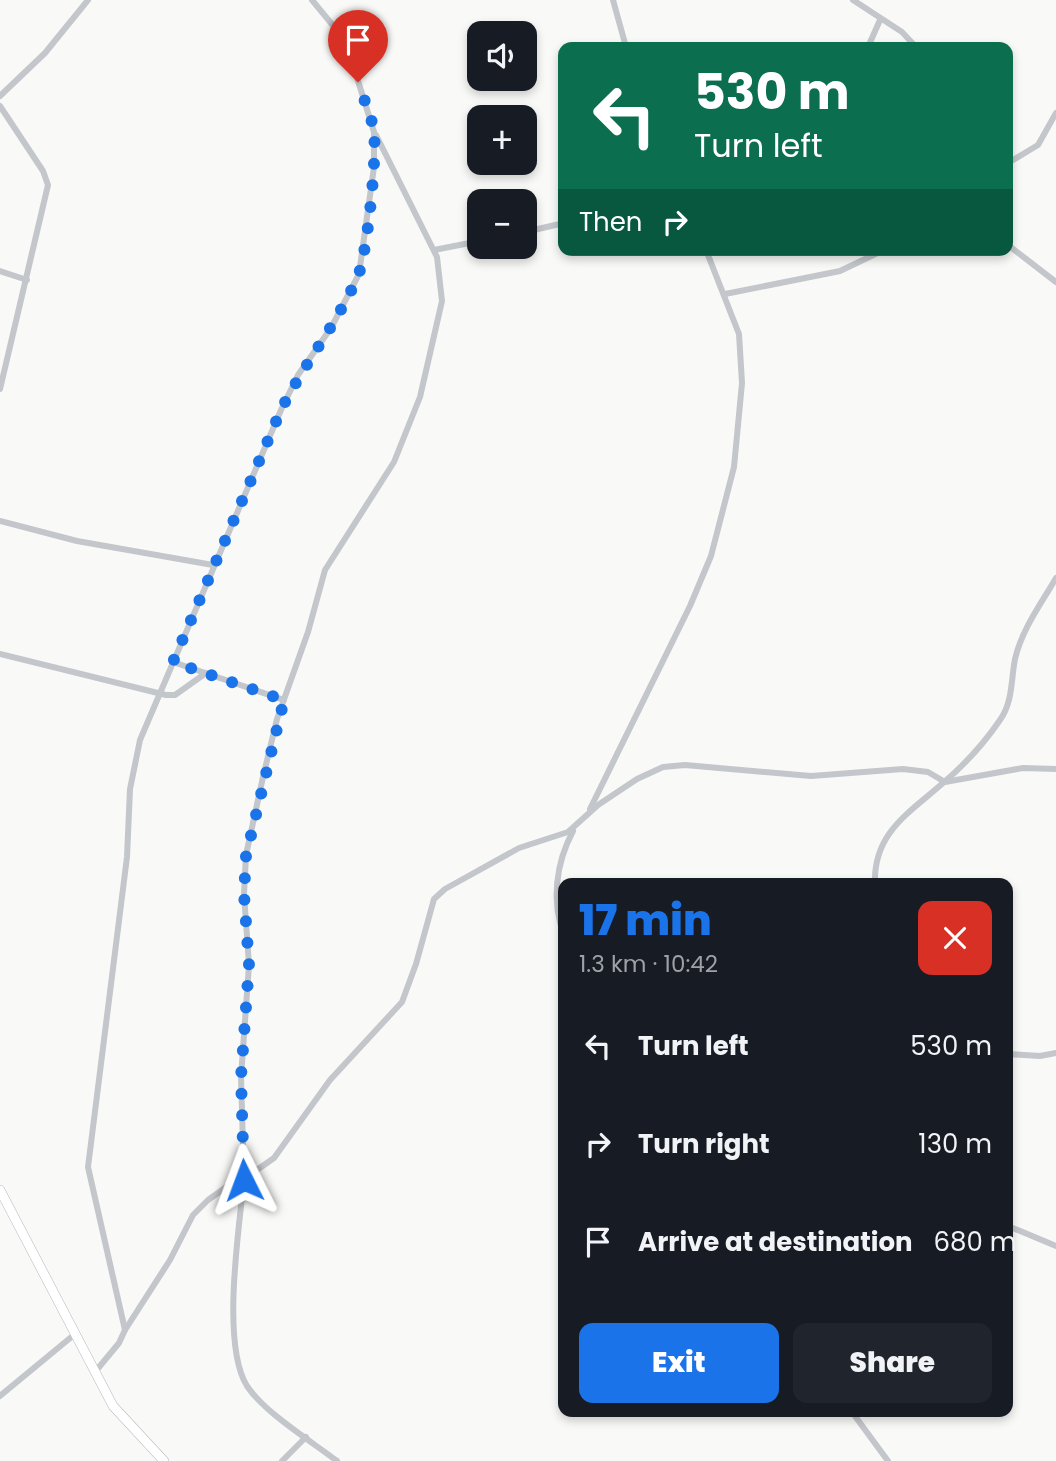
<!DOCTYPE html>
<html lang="en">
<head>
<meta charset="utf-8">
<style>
  :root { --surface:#171b24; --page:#20242c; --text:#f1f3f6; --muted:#9ea1a6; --accent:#1a73e8 }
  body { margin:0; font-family:Poppins,sans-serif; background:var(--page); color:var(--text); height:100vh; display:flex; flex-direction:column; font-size:26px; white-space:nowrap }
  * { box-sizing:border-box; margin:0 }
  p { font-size:23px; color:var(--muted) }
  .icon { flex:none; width:38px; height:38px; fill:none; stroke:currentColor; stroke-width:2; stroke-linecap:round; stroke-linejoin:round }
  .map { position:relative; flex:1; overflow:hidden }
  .panel { position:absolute; left:558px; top:878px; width:455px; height:539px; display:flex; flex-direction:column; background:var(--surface); border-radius:14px; box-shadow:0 4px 10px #0003 }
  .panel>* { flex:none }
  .top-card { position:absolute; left:558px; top:42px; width:455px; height:214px; border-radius:14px; box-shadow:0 4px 10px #0003; background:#0b6e4f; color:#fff; overflow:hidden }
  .buttons { position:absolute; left:467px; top:21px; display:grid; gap:14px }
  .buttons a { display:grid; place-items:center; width:70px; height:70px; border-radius:14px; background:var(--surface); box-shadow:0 4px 10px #0003; font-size:35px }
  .pin { position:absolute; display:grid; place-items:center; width:60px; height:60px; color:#fff; margin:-72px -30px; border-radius:50% 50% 50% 0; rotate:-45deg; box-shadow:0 0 7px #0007 }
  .pin .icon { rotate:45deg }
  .me { position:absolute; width:77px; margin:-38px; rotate:357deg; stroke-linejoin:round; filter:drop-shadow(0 0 5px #0008) }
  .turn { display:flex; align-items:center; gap:24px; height:147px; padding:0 21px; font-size:32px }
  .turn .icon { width:91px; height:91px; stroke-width:2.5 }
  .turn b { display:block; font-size:49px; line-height:60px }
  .then { display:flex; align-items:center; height:66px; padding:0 21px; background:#0003; gap:14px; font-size:26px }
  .round { display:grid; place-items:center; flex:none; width:74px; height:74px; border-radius:14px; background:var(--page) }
  .summary { display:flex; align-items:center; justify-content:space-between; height:119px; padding:0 21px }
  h1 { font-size:42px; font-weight:800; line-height:52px; color:var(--accent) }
  .button { display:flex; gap:14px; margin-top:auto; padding:14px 21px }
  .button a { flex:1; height:80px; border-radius:14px; background:var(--accent); color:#fff; font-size:28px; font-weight:800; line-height:80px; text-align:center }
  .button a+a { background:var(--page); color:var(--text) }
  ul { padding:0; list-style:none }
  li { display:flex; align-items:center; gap:21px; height:98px; padding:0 21px }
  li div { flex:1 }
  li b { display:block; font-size:26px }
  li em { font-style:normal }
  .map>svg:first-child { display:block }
</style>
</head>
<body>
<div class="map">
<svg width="1056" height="1461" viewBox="0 0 1056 1461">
  <rect width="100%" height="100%" fill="#f9f9f7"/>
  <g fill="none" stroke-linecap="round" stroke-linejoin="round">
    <defs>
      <polyline id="secondary" points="0,1190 113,1406 164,1461"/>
    </defs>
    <use href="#secondary" stroke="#b5babe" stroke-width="10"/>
    <g stroke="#c3c6ca" stroke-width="6">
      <polyline points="613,0 626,47"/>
      <polyline points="853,0 902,32 916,47"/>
      <polyline points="868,47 880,20"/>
      <polyline points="0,96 45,53 88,0"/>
      <polyline points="0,106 43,171 48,185 0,389"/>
      <polyline points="1008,163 1038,145 1056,113"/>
      <polyline points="525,232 564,223"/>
      <polyline points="1008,245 1056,282"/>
      <polyline points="434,250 480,241"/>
      <polyline points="0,271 27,280"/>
      <polyline points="725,294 840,271 884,250"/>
      <polyline points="0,521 77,541 213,565"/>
      <polyline points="0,654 166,695 175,695 206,673"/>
      <polyline points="173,662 284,700"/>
      <polyline points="590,809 690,606 711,556 734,467 742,383 739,334 706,250"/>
      <path d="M875,884C873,833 909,813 943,783C963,766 985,742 1000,720C1013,702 1011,679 1015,659C1022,629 1041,604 1056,578"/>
      <path d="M564,935C551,901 556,863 573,831"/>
      <polyline points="1008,1054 1040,1056 1056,1053"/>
      <polyline points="1008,1226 1056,1246"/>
      <polyline points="125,1330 170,1260 193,1215 208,1200 232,1183 244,1179 241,1077 249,965 244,894 246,855 263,777 277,719 308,632 325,570 394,462 420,397 442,301 437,257 376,135"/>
      <polyline points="95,1372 119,1343 125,1330 88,1167 127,857 130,789 140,740 281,410 298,375 331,328 359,274 374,167 374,132 354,68 340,34 312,0"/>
      <polyline points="0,1396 75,1334"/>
      <polyline points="852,1412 888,1461"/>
      <polyline points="282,1461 306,1437"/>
      <path d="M337,1461C311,1441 265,1413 247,1386C221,1344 239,1229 244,1179L274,1158L330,1080L402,1002L416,964L434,899L445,889L519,848L568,832L598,805L637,779L663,767L685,765L811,776L903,769L928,772L945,782L1023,768L1056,769"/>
    </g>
    <use href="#secondary" stroke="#fff" stroke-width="9"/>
  </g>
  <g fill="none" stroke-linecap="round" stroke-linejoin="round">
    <path stroke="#1a73e8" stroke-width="12" stroke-dasharray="0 21.6" d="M244,1180L241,1077L249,965L244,894L246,856L284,700L173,662L281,410C304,364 337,324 358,276C367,255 377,157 374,133C372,116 363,98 358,82"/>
  </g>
</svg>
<div class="buttons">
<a><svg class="icon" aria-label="sound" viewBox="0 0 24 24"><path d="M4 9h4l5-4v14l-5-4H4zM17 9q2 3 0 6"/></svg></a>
<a>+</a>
<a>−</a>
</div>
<div class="pin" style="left:358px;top:82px;background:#d93025"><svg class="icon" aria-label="arrive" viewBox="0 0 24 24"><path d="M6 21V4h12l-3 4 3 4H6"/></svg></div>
<svg class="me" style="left:244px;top:1180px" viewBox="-20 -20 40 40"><path d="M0-17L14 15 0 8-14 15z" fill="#1a73e8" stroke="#fff" stroke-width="4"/></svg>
<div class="top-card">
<div class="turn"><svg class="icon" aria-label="left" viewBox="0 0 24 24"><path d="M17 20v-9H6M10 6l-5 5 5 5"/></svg><div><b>530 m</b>Turn left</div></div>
<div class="then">Then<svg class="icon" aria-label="right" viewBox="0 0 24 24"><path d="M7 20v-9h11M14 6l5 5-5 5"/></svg></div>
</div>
<section class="panel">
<div class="summary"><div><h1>17 min</h1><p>1.3 km · 10:42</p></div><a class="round" style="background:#d93025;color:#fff"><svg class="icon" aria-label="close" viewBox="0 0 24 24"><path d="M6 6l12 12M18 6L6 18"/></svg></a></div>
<ul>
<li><svg class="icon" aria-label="left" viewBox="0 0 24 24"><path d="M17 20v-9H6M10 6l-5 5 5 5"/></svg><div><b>Turn left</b></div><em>530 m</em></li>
<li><svg class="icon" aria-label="right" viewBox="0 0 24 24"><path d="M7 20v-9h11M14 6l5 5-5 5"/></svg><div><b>Turn right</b></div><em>130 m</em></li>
<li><svg class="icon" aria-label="arrive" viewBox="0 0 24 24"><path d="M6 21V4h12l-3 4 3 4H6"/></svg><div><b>Arrive at destination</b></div><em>680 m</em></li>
</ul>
<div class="button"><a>Exit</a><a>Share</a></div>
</section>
</div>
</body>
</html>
